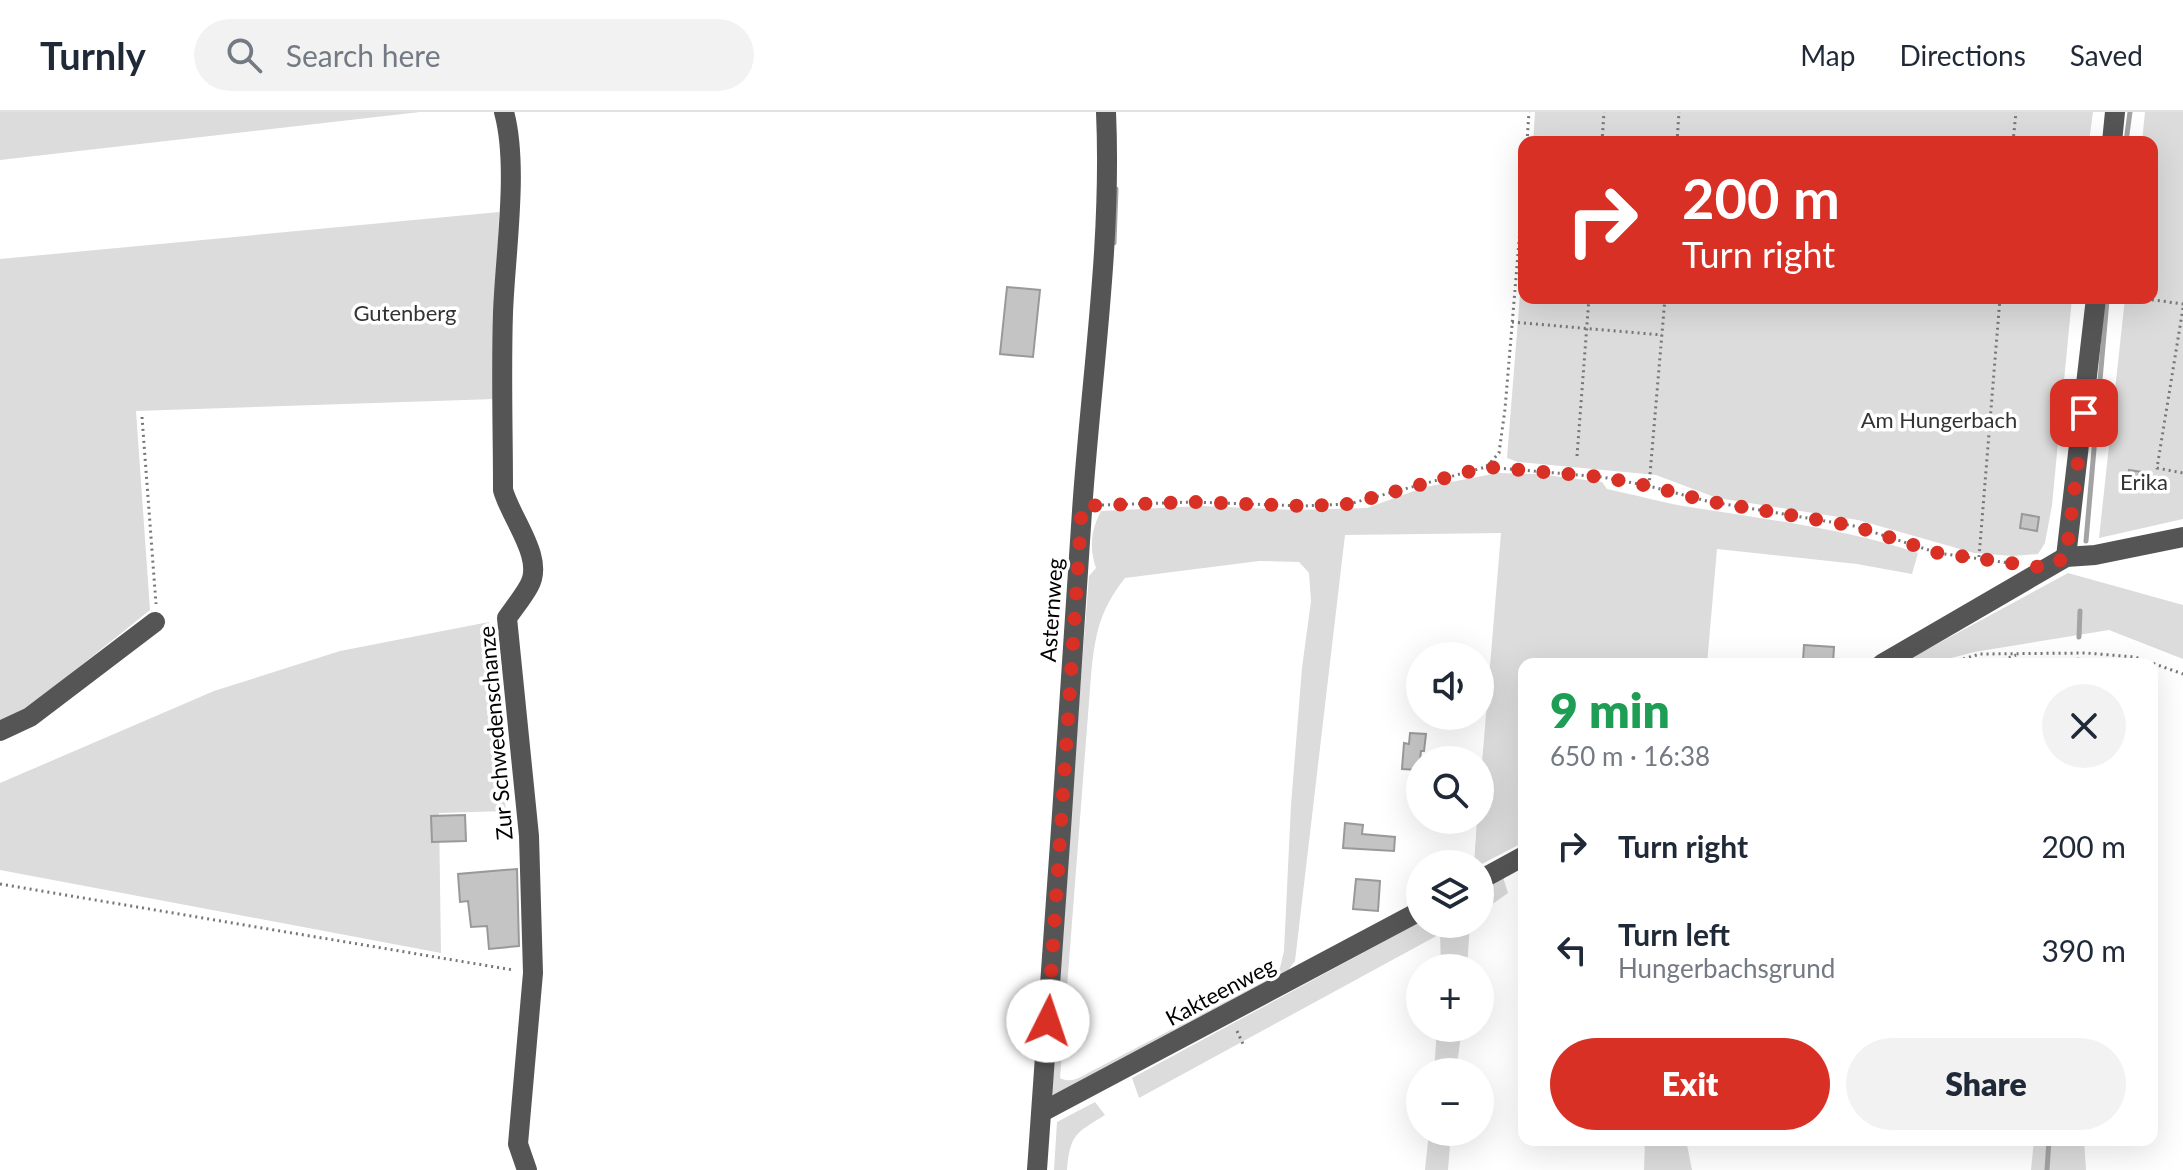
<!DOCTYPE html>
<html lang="en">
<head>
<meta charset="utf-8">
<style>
  :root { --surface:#fff; --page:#f2f2f3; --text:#1f2937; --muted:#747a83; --line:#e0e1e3; --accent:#d93025 }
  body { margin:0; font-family:Lato,sans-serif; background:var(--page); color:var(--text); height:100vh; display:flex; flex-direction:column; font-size:30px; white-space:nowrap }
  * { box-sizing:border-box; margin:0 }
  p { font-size:26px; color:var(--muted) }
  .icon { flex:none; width:44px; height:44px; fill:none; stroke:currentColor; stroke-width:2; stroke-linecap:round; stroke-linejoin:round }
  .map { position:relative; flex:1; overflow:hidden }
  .side { position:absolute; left:1518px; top:546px; width:640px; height:488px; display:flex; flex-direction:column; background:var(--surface); border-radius:16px; box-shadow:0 8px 32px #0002 }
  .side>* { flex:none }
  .top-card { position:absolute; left:1518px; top:24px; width:640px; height:168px; border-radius:16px; box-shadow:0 8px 32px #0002; background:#d93025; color:#fff; overflow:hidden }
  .controls { position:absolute; left:1406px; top:530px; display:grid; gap:16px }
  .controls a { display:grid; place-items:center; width:88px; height:88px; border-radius:50%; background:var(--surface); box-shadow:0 8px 32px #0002; font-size:40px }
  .pin { position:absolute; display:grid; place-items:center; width:68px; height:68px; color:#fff; margin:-34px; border-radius:16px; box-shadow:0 4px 12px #0006 }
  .me { position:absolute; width:88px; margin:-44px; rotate:4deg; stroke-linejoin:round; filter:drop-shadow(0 0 6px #0008) }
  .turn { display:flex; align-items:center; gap:28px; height:168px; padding:0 32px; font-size:36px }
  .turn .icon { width:104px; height:104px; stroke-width:2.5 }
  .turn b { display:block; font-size:56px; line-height:68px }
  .round { display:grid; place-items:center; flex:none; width:84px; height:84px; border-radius:42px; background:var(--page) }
  .summary { display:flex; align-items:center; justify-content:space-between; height:136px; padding:0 32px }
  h1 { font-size:48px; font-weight:800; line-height:60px; color:#1e9e55 }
  .primary-button { display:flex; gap:16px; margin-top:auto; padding:16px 32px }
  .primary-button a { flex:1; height:92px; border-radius:48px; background:var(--accent); color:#fff; font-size:32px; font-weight:800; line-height:92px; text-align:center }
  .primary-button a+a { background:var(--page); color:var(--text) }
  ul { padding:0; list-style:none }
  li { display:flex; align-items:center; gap:24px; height:104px; padding:0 32px }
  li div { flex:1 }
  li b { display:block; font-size:30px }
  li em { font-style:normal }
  header { display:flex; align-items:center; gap:48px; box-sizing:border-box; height:112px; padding:0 40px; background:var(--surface); border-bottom:2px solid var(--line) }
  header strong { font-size:38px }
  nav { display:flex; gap:44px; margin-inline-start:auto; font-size:28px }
  .search { width:560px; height:72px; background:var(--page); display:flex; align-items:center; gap:20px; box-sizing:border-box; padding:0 28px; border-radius:44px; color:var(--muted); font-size:30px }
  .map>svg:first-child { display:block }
</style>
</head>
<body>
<header>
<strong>Turnly</strong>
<div class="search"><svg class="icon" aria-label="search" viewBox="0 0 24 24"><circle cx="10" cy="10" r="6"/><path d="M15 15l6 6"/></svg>Search here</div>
<nav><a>Map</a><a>Directions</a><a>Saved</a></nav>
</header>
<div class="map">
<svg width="2183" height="1058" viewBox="0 0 2183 1058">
  <rect width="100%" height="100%" fill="#fff"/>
  <g fill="#dcdcdc" fill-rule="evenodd">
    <polygon points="0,0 420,0 0,48"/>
    <polygon points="1535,0 2093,0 2089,30 1533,30"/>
    <polygon points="2145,0 2183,0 2183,407 2099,426 2125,186 2152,186 2152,30 2142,30"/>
    <polygon points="499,100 495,287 136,299 150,498 28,596 0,611 0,147"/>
    <polygon points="1524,132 1524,186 2072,186 2052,393 2045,431 2038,442 2013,444 1974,441 1858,408 1717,386 1656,363 1518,350 1507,346"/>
    <path d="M1498,361L1537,362L1602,370L1607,377C1637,383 1666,392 1696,396C1771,408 1845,417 1918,441L1912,462L1857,452L1717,437L1707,552H1524V730L1480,753L1474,752L1477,708H1480V675L1501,421L1345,423L1295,849L1283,865L1053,983L1049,978L1087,489L1089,464L1096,456C1089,435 1091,418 1101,399L1201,394L1296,398L1367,396L1425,375ZM1259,449L1299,450L1309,461L1311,489L1302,556L1291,693L1284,839L1280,856L1263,870L1086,962C1077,967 1070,971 1060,966L1091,564C1095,523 1099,499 1125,466Z"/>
    <polygon points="2068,461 2183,493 2183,547 2109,518 1974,540 1929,552 1900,552"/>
    <polygon points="489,510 506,699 439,701 441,841 0,758 0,671 214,579 340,539"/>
    <polygon points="1503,765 1508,781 1480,801 1480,778"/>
    <polygon points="1420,810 1470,812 1467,856 1441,856 1440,822 1139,986 1132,966"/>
    <polygon points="1437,916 1462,916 1456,960 1434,960"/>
    <path d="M1095,990L1105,1003C1076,1021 1070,1022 1067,1058H1054L1057,1010Z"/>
    <polygon points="1429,1020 1451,1020 1448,1058 1425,1058"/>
    <polygon points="1645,1028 1686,1028 1692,1058 1644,1058"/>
    <polygon points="2034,1028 2084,1028 2086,1058 2031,1058"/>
  </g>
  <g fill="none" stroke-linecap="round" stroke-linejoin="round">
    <g stroke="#a3a3a3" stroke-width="5">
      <polyline points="2126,30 2130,0"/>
      <polyline points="1114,131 1116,77"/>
      <polyline points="2086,429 2107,188"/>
      <polyline points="2079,525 2080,499"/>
      <polyline points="2078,552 2078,548"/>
      <polyline points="2047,1058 2049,1028"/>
    </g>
  </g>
  <g fill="#c4c4c4" stroke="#999" stroke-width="2">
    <polygon points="1007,175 1040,178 1033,245 1000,242"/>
    <polygon points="2129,358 2143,360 2140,377 2126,375"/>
    <polygon points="2022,402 2039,405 2037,419 2020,416"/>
    <polygon points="1804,533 1834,535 1833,551 1803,549"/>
    <polygon points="1410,621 1426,622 1424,639 1421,639 1419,658 1402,657 1404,631 1409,632"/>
    <polygon points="465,703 466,729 432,730 431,704"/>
    <polygon points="1345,711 1363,713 1362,722 1395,725 1394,739 1343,736"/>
    <polygon points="517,757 519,834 489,837 487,814 471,815 468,789 460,790 458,762"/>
    <polygon points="1356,767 1380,769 1378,799 1353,797"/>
  </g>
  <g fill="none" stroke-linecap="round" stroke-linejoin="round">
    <g stroke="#777" stroke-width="3" stroke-dasharray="2 4" stroke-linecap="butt">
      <polyline points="1527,30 1529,0"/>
      <polyline points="1602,30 1604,0"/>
      <polyline points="1677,30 1679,0"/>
      <polyline points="2013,30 2016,0"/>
      <polyline points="2140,186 2183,192"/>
      <polyline points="2183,196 2157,356 2183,361"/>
      <polyline points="1512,210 1662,223"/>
      <polyline points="142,305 156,492"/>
      <polyline points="1577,344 1589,186"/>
      <polyline points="1486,355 1602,365 1649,374 1707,389 1854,414 1938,441 2016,452"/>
      <polyline points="1649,374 1665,186"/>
      <polyline points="1102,393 1193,390 1303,394 1349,392 1486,355 1499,341 1505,297 1524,70"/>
      <polyline points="1979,445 2000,186"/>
      <polyline points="1946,552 1980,542 2086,541 2135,545 2183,562"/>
      <polyline points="1992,552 2016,543"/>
      <polyline points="0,772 513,858"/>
      <polyline points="1237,919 1243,932"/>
    </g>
    <g stroke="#555" stroke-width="20">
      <path d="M504,0C519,54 505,143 503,201C501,260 503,319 503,378C511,407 545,446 529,474C523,485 514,496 507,506L529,724L533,861L518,1032L527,1058"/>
      <polyline points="2112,30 2115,0"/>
      <polyline points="2066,445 2096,186"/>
      <polyline points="1882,552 2066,445 2095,443 2183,425"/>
      <polyline points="0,619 30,605 155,510"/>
      <polyline points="1480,768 1524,744"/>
      <polyline points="1042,1000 1420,799"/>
      <path d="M1037,1058C1054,838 1067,619 1082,399C1091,266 1112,133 1106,0"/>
    </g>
  </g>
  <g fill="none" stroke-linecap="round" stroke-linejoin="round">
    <polyline stroke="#d93025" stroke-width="14" stroke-dasharray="0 25.2" points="1048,909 1082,394 1193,390 1303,394 1349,392 1486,355 1602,365 1649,374 1707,389 1854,414 1938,441 2047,456 2066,445 2084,301"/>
  </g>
  <g text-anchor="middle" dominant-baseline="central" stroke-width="7" stroke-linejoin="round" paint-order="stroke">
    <g font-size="22" fill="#333" stroke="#fff">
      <text x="405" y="200">Gutenberg</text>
      <text x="1939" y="307">Am Hungerbach</text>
      <text x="2144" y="369">Erika</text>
    </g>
    <g font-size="22" fill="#000" stroke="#fff">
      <text transform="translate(1051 498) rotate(-86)">Asternweg</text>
      <text transform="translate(495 621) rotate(-95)">Zur Schwedenschanze</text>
      <text transform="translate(1220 879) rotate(-28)">Kakteenweg</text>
    </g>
  </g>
</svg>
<div class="controls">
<a><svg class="icon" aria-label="sound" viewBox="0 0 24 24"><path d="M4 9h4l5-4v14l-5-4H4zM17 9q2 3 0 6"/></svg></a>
<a><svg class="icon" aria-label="search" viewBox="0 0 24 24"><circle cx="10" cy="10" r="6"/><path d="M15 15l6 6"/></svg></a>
<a><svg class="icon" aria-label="layers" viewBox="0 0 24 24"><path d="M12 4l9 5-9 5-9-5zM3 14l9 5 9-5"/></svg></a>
<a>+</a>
<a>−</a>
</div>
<div class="pin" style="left:2084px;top:301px;background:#d93025"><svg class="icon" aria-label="arrive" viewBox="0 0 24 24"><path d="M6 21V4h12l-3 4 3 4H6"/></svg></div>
<svg class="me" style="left:1048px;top:909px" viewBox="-20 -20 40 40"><circle r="19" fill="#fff"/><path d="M0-13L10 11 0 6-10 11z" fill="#d93025"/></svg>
<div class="top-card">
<div class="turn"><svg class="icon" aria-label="right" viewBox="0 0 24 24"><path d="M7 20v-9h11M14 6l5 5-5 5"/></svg><div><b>200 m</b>Turn right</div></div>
</div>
<section class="side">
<div class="summary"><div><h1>9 min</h1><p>650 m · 16:38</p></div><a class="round"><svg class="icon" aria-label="close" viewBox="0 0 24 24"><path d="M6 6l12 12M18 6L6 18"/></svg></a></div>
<ul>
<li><svg class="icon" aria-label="right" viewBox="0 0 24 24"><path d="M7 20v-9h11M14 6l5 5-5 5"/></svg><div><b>Turn right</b></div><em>200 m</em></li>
<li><svg class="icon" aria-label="left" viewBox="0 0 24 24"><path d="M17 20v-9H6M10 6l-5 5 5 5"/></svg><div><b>Turn left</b><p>Hungerbachsgrund</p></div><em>390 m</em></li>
</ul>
<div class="primary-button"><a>Exit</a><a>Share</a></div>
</section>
</div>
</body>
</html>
